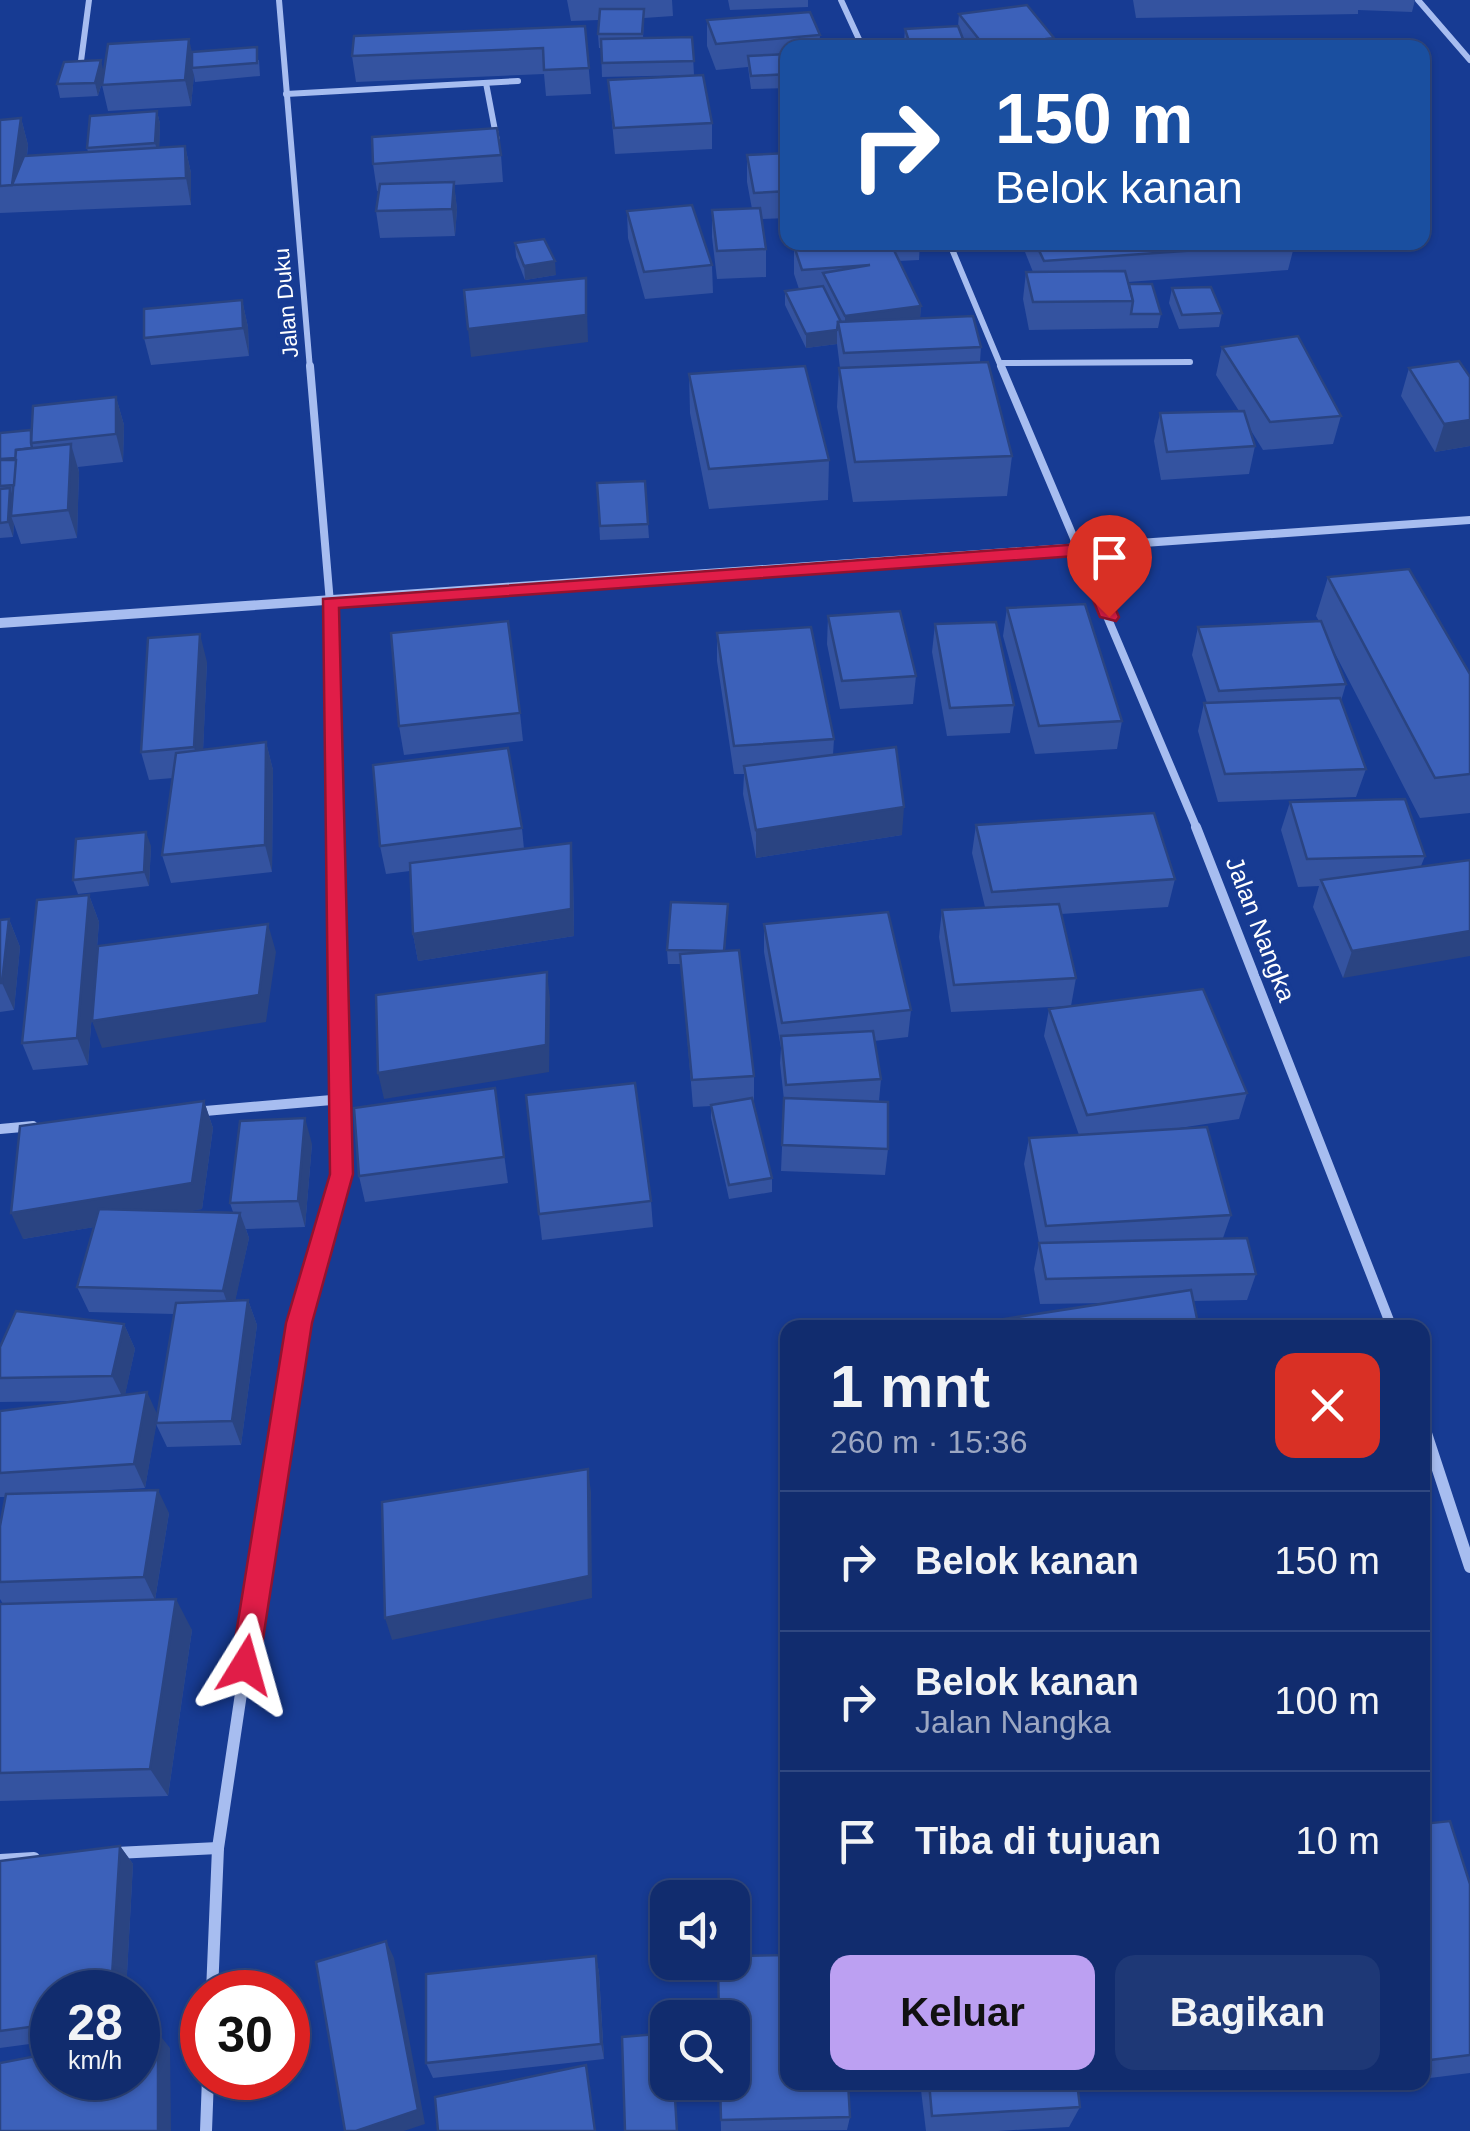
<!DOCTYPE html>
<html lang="id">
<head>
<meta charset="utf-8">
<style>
  :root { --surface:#112c6e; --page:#1e3876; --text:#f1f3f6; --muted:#9ca7c2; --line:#304881; --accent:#bca0f2 }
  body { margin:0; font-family:Arial,sans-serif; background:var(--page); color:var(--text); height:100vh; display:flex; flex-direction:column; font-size:38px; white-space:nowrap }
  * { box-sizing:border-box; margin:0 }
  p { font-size:32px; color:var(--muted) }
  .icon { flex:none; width:55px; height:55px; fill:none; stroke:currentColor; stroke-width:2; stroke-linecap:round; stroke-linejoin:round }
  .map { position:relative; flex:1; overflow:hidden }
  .panel { position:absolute; left:780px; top:1320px; width:650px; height:770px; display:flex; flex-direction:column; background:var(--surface); border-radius:20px; box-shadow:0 2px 8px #0004,0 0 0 2px var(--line) }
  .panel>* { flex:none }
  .top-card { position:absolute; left:780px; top:40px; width:650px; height:210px; border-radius:20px; box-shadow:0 2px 8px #0004,0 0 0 2px var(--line); background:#1a4fa0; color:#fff; overflow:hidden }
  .fabs { position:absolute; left:650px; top:1880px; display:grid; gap:20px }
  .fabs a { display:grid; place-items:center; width:100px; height:100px; border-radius:20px; background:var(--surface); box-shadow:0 2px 8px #0004,0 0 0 2px var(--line); font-size:50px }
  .speed { position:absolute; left:30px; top:1970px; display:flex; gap:20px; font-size:50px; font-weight:700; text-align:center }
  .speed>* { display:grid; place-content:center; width:130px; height:130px; border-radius:50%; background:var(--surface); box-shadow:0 2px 8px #0004,0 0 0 2px var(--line); line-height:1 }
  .speed small { font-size:25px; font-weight:400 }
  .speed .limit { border:15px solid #d22; background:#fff; color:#111 }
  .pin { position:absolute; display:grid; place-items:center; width:85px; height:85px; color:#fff; margin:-102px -42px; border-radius:50% 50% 50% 0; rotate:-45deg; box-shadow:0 0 10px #0007 }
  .pin .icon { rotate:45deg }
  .me { position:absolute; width:110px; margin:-55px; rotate:8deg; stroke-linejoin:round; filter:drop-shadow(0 0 8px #0008) }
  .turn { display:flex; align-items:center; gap:35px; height:210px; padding:0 50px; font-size:45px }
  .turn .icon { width:130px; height:130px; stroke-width:2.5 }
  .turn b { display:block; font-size:70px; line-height:85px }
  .round { display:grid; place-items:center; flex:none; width:105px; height:105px; border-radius:20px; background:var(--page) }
  .head { display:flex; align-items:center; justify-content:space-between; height:170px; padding:0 50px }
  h1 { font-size:60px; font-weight:600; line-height:75px }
  .action { display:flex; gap:20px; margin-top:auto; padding:20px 50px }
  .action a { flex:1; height:115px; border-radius:20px; background:var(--accent); color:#111; font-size:40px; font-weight:600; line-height:115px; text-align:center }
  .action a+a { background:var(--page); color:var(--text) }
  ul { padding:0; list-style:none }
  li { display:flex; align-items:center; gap:30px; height:140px; padding:0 50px; border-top:2px solid var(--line) }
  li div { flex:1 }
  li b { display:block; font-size:38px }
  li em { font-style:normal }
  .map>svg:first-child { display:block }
</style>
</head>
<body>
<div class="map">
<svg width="1470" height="2131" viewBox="0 0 1470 2131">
  <rect width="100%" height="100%" fill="#173b93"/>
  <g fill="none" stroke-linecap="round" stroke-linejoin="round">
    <g stroke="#a7bdf0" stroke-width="6">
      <polyline points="279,0 310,369"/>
      <polyline points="841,0 863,48"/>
      <polyline points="1418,0 1470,60"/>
      <polyline points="81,61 89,0"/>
      <polyline points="486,83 497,141"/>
      <polyline points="286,94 518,81"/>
      <polyline points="949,242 1002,369"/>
      <polyline points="1002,363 1190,362"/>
    </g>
    <g stroke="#a7bdf0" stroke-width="8">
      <polyline points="310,366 330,603 334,829"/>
      <polyline points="1001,366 1197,829"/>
    </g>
    <g stroke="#a7bdf0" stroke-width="10">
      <polyline points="1196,827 1392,1328"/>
      <polyline points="194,1112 343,1099"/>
      <polyline points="0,1129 33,1126"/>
      <polyline points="283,1407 299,1323 341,1174 334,827"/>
    </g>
    <g stroke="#a7bdf0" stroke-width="12">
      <polyline points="1422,1421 1470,1567"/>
      <polyline points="116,1853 218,1848"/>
      <polyline points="0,1860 34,1858"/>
      <polyline points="212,1992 218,1848 284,1405"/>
      <polyline points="206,2131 208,2078"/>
    </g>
    <polygon fill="#a7bdf0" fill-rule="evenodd" points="1470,516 1470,524 0,628 0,618"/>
  </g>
  <g fill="#3453a0">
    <polygon points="567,0 672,0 673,16 644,18 643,38 692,37 694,75 602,77 601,48 599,48 598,34 599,20 571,21"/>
    <polygon points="728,0 808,0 808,7 730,10"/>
    <polygon points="1133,0 1415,0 1412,12 1358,10 1358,14 1136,18"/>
    <polygon points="959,14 1054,38 1053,48 906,48 904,42 905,29 958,26"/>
    <polygon points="707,20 820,35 819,48 788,48 788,88 751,89 748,67 716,70 707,46"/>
    <polygon points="585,26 591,94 546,96 544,74 356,82 352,56"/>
    <polygon points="192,52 259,60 260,76 195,82 194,75 191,106 108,111 102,85 103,79 98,96 60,98 57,84"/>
    <polygon points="608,80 712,123 712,149 615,154"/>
    <polygon points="157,111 160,124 159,148 185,146 191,173 191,205 0,213 0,120 21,118 28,145 27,156 88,152 87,148"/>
    <polygon points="788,153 788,218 762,219 766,249 766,277 717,279 712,237 712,210 752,209 747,182 747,155"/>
    <polygon points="501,155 503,182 454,185 457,209 455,236 380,238 376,211 379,191 377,191 373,164"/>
    <polygon points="627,211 712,265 713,293 645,299 628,238"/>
    <polygon points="827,242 920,242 919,260 899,261 921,306 920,318 981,347 980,362 1012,456 1007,496 853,502 837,407 839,368 840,368 837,344 806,348 785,305 785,291 799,289 794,274 794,246 827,244"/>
    <polygon points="1026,242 1295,243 1288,270 1128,282 1161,314 1158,328 1029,330 1023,299 1026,272 1033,272 1025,252"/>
    <polygon points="515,243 556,275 525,280 516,257"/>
    <polygon points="1172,288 1222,313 1219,327 1179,329 1169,303"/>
    <polygon points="242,300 248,327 249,356 151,365 144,338"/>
    <polygon points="1222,347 1341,416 1333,444 1263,450 1250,429 1255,446 1249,474 1161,480 1154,441 1160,413 1239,411 1216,375"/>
    <polygon points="1409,368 1470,377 1470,446 1435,452 1401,396"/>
    <polygon points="689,374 829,460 828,500 709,509 690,413"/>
    <polygon points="116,397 124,425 123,462 78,467 79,472 77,538 21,544 14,524 13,537 0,538 0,433 31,430"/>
    <polygon points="597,483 648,524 649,538 600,540"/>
    <polygon points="1328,577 1470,674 1470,813 1420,818 1327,638 1346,684 1341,701 1366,769 1356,797 1218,802 1198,731 1204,703 1207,703 1192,655 1198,627 1319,621 1316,616"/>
    <polygon points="1007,608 1122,721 1117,749 1035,754 1003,636"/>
    <polygon points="828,616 916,676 913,704 840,709 827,644"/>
    <polygon points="935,624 1014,705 1010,733 947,736 932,652"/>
    <polygon points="717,633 834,739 833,755 902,835 756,858 743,794 744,774 734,774 717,661"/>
    <polygon points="207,662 203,750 266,742 273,770 272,872 171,883 162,855 173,778 149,780 141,752"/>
    <polygon points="520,713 523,741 404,755 399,726"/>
    <polygon points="1290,802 1425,856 1421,866 1343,978 1313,907 1319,886 1298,887 1281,830"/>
    <polygon points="976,825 1175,879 1168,907 1061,914 1076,978 1071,1006 951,1012 939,937 942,910 985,907 972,853"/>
    <polygon points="522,828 524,849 573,871 574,936 418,961 413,934 410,871 386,874 380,846"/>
    <polygon points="151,846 149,886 78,894 73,880"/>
    <polygon points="89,895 99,922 88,1065 33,1070 22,1043"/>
    <polygon points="728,904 725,951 754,1076 754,1103 772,1178 772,1192 729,1199 711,1118 711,1106 693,1107 681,964 668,964 667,950"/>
    <polygon points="9,919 20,947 14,1010 0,1012 0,920"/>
    <polygon points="764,924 911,1010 908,1037 874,1041 881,1079 879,1101 888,1149 885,1175 781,1171 784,1100 780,1063 781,1048 764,952"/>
    <polygon points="1049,1009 1247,1093 1239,1119 1166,1130 1231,1215 1223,1238 1256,1274 1247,1300 1193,1301 1199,1328 1003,1328 1004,1319 1108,1303 1040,1304 1034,1269 1039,1243 1024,1164 1029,1138 1079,1135 1044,1036"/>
    <polygon points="495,1088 508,1183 365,1202 359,1176"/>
    <polygon points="204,1101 213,1128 202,1209 187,1211 233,1212 230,1203 312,1144 305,1227 246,1229 249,1238 235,1300 248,1300 257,1325 241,1445 167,1447 156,1424 145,1488 75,1492 169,1513 155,1600 192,1630 168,1796 0,1801 0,1604 3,1604 0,1599 0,1526 6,1497 0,1497 0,1411 74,1401 0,1402 0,1347 124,1324 135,1349 125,1394 157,1415 174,1314 89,1312 77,1287 94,1227 23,1239"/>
    <polygon points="651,1201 653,1227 542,1240 539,1214"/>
    <polygon points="1422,1824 1470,1884 1470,2073 1422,2079"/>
    <polygon points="120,1846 133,1864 126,1992 52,1992 52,2041 0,2048 0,1861"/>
    <polygon points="596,1956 599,1973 604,2059 433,2078 426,2063"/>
    <polygon points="720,2082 850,2117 847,2130 721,2131"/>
    <polygon points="920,2082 1077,2082 1080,2107 1069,2127 998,2131 926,2131"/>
    <polygon points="1314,2082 1394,2082 1316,2092"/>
  </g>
  <g fill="#2a4482">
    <polygon points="1054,38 1053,48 985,48"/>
    <polygon points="189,39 195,65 192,68 194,75 191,106 185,80"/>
    <polygon points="101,60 104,74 98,96 95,83"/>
    <polygon points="157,111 160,124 159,157 155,143"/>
    <polygon points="21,118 28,145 23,184 12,185 20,212 12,185"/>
    <polygon points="185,146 191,173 191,205 186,178"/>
    <polygon points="454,182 457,209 455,236 452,209"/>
    <polygon points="555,261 556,275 525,280 524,266"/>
    <polygon points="586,278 588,342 471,357 468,329"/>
    <polygon points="242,300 248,327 249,356 243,328"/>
    <polygon points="921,306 919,333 845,329 845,316"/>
    <polygon points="837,330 837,344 806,348 806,334"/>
    <polygon points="116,397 124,425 123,462 116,434"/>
    <polygon points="1470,420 1470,446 1435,452 1444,424"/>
    <polygon points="71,444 79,472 77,538 68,510"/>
    <polygon points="10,488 15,502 11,516 14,524 13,537 8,522"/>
    <polygon points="200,634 207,662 202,775 194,747"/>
    <polygon points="266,742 273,770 272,872 265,845"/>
    <polygon points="904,807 902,835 756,858 756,830"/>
    <polygon points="146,832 151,846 149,886 144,872"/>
    <polygon points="571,843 573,871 574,936 418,961 413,934"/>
    <polygon points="89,895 99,922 88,1065 77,1038"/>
    <polygon points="9,919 20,947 14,1010 2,983"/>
    <polygon points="268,924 276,952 266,1022 102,1048 92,1021"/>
    <polygon points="1470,931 1470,956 1343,978 1352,951"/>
    <polygon points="547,972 550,999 549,1072 384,1099 378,1073"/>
    <polygon points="204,1101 213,1128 202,1209 23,1239 11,1213"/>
    <polygon points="305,1118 312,1144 305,1227 298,1201"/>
    <polygon points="240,1213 249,1238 232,1316 223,1291"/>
    <polygon points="248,1300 257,1325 241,1445 232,1421"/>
    <polygon points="124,1324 135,1349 124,1400 112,1376"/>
    <polygon points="147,1392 158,1416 145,1488 134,1464"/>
    <polygon points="588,1469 591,1492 592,1598 392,1640 385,1618"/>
    <polygon points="158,1490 169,1513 155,1600 144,1577"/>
    <polygon points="176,1599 192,1630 168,1796 150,1769"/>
    <polygon points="120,1846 133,1864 126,1992 111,1992"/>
    <polygon points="386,1941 394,1958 425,2124 404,2131 356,2131"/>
    <polygon points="596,1956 599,1973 604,2059 601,2044"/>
    <polygon points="158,2033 170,2048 171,2131 158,2131"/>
  </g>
  <g fill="#3c61ba" stroke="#2a4482" stroke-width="2.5">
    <polygon points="1027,5 1054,38 985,47 959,14"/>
    <polygon points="600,9 644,9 642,34 598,34"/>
    <polygon points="810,12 820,35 716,44 707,20"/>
    <polygon points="585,26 589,68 544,70 543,48 352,56 354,36"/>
    <polygon points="958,26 966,47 911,48 905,29"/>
    <polygon points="692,37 694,61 602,63 601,39"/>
    <polygon points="189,39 185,80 102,85 108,44"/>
    <polygon points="257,47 257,63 192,68 192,52"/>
    <polygon points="788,54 788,74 751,76 748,56"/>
    <polygon points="101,60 95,83 57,84 64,62"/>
    <polygon points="703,75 712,123 614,128 608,80"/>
    <polygon points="157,111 155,143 87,148 90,116"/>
    <polygon points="21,118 12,185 0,186 0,120"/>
    <polygon points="497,128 501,155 373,164 372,137"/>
    <polygon points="185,146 186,178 12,185 24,156"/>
    <polygon points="788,153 788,191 754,193 747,155"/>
    <polygon points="454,182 452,209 376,211 380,184"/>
    <polygon points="692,205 712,265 644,272 627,211"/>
    <polygon points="760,208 766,249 717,251 712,210"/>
    <polygon points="544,239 555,261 524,266 515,243"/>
    <polygon points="848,242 890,242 921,306 845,316 823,273 870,265 802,270 794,246"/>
    <polygon points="1035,242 1294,242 1295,243 1044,261"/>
    <polygon points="1125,271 1133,301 1033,302 1026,272"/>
    <polygon points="586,278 586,315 468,329 464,290"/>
    <polygon points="1129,284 1152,284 1161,314 1131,314 1133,301"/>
    <polygon points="823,286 841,322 838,322 837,330 806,334 785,291"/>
    <polygon points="1211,287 1222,313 1182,315 1172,288"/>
    <polygon points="242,300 243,328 144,338 144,309"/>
    <polygon points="973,316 981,347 844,353 838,322"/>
    <polygon points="1298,336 1341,416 1270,422 1222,347"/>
    <polygon points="1459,361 1470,377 1470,420 1444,424 1409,368"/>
    <polygon points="988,362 1012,456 855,462 839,368"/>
    <polygon points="805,366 829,460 709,469 689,374"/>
    <polygon points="116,397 116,434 31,443 33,406"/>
    <polygon points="1244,411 1255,446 1167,452 1160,413"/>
    <polygon points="31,430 31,443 32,448 16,450 16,458 0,459 0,433"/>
    <polygon points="71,444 68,510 11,516 16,450"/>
    <polygon points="0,460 16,460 14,485 0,486"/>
    <polygon points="645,481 648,524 600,526 597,483"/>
    <polygon points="10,488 8,522 0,523 0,489"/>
    <polygon points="1409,569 1470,674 1470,774 1435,778 1328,577"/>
    <polygon points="1085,604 1122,721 1039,726 1007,608"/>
    <polygon points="900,611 916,676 842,681 828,616"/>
    <polygon points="508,621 520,713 399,726 391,633"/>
    <polygon points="1321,621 1346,684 1219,691 1198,627"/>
    <polygon points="996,622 1014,705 950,708 935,624"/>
    <polygon points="811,627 834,739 734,746 717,633"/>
    <polygon points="200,634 194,747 141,752 148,638"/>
    <polygon points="1340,698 1366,769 1225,774 1204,703"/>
    <polygon points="266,742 265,845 162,855 176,753"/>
    <polygon points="896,747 904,807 756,830 744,766"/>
    <polygon points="508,748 522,828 380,846 373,765"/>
    <polygon points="1405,799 1425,856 1307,859 1290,802"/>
    <polygon points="1154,813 1175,879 992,892 976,825"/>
    <polygon points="146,832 144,872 73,880 76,839"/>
    <polygon points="571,843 571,909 413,934 410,863"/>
    <polygon points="1470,860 1470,931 1352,951 1321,880"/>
    <polygon points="89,895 77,1038 22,1043 37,900"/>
    <polygon points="671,902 728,904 724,951 667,950"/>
    <polygon points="1059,904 1076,978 954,985 942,910"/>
    <polygon points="888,912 911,1010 782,1023 764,924"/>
    <polygon points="9,919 2,983 0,983 0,920"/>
    <polygon points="268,924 259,995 92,1021 98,946"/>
    <polygon points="739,950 754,1076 692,1080 680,954"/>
    <polygon points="547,972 546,1045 378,1073 376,995"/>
    <polygon points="1203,989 1247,1093 1087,1115 1049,1009"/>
    <polygon points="873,1031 881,1079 786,1085 781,1036"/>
    <polygon points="635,1083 651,1201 539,1214 526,1095"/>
    <polygon points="495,1088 504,1157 359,1176 354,1108"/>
    <polygon points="752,1098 772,1178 729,1185 711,1105"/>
    <polygon points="784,1098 888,1102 888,1149 782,1145"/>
    <polygon points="204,1101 192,1183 11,1213 20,1126"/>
    <polygon points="305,1118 298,1201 230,1203 240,1121"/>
    <polygon points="1207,1127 1231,1215 1046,1226 1029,1138"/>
    <polygon points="99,1209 240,1213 223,1291 77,1287"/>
    <polygon points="1247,1238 1256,1274 1046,1279 1039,1243"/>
    <polygon points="1191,1290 1199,1328 1006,1328 1004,1319"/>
    <polygon points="248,1300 232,1421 156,1423 176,1303"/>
    <polygon points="16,1311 124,1324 112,1376 0,1378 0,1347"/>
    <polygon points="147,1392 134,1464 0,1473 0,1411"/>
    <polygon points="588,1469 589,1576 385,1618 382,1502"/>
    <polygon points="158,1490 144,1577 0,1582 0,1526 6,1494"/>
    <polygon points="176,1599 150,1769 0,1773 0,1604"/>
    <polygon points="1450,1821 1470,1884 1470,2055 1422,2061 1422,1824"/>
    <polygon points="120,1846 111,1992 52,1992 52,2024 0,2031 0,1861"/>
    <polygon points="386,1941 418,2110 356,2131 345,2131 316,1962"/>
    <polygon points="788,1955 788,2082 848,2082 850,2117 721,2120 720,2082 732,2082 732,2018 719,2018 718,1962 732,1962 732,1956"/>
    <polygon points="596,1956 601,2044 426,2063 426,1974"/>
    <polygon points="158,2033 158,2131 0,2131 0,2063 52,2053 52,2078 138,2078 138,2037"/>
    <polygon points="668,2033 668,2082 674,2082 677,2131 625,2131 622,2037"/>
    <polygon points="586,2065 595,2131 438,2131 435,2097"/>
    <polygon points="929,2082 1077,2082 1080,2107 932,2116"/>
  </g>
  <polygon fill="#e11d48" stroke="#92132f" stroke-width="2.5" points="1081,544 1090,550 1119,617 1116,621 1100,617 1075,556 339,608 353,1174 312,1323 259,1665 255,1674 245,1678 235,1674 231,1665 286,1323 330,1174 323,599"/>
  <g text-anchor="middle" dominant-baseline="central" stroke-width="8" stroke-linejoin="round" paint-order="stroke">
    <g font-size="22" fill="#fff" stroke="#173b93">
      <text transform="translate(286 303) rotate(-95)">Jalan Duku</text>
    </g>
    <g font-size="25" fill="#fff" stroke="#173b93">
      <text transform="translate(1261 929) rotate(69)">Jalan Nangka</text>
    </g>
  </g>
</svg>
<div class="fabs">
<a><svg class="icon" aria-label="sound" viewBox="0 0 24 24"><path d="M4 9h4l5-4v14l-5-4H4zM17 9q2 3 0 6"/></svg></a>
<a><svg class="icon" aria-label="search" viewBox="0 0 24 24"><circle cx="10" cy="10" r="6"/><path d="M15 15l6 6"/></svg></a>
</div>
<div class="speed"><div>28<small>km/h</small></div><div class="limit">30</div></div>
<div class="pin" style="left:1109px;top:617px;background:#d93025"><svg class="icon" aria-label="arrive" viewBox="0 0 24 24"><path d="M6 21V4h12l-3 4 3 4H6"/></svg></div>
<svg class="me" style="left:245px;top:1665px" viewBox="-20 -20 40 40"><path d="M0-17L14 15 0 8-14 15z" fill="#e11d48" stroke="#fff" stroke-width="4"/></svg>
<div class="top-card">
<div class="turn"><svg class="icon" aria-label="right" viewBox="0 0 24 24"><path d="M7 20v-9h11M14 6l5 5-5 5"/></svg><div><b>150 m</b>Belok kanan</div></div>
</div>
<section class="panel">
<div class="head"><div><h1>1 mnt</h1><p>260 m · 15:36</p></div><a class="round" style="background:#d93025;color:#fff"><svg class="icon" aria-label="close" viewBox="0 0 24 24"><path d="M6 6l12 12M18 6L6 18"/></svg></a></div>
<ul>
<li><svg class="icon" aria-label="right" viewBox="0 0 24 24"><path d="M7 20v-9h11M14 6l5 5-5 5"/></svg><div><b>Belok kanan</b></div><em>150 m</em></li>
<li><svg class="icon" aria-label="right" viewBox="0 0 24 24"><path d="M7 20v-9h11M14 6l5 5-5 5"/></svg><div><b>Belok kanan</b><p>Jalan Nangka</p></div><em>100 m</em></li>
<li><svg class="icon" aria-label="arrive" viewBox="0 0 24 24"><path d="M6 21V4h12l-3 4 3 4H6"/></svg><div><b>Tiba di tujuan</b></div><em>10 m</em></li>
</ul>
<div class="action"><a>Keluar</a><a>Bagikan</a></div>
</section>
</div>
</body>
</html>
